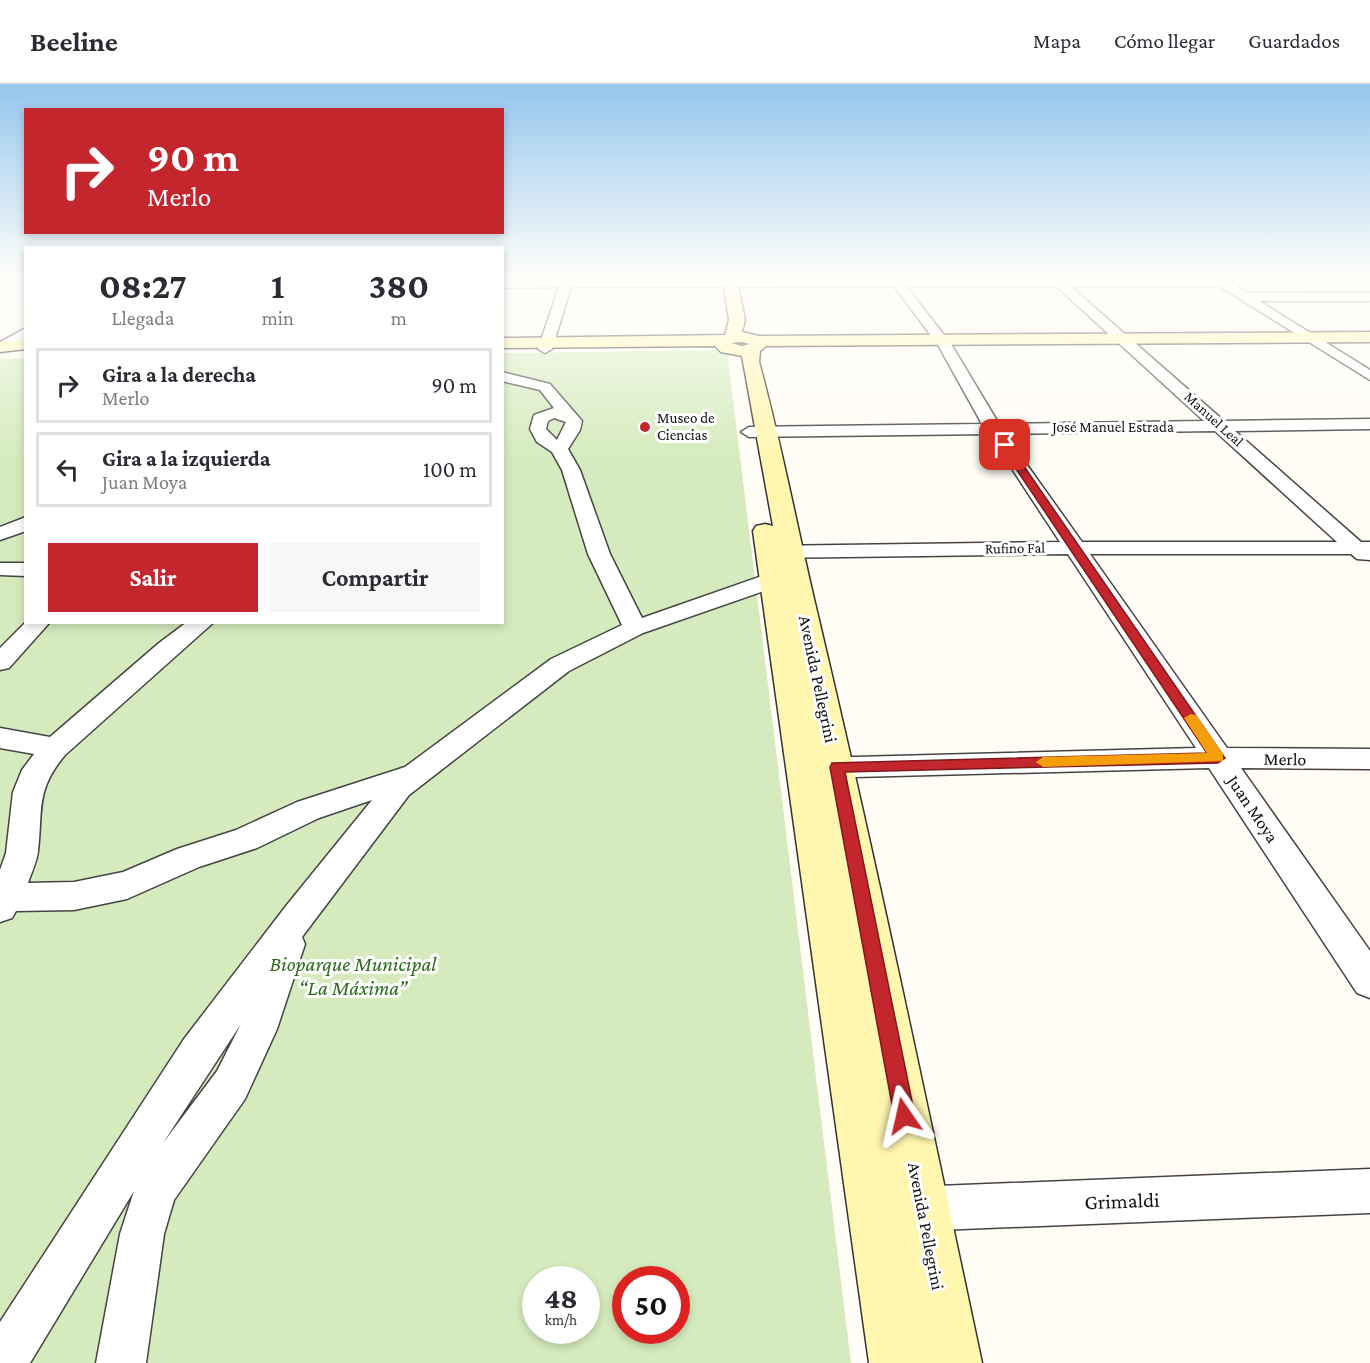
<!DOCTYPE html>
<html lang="es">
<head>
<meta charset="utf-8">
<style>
  :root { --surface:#fff; --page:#f7f7f7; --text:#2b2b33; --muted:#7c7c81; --line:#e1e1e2; --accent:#c4262e }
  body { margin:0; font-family:"Crimson Pro",serif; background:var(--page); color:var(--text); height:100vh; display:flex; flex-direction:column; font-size:22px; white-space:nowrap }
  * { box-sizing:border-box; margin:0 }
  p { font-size:20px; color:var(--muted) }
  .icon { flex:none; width:33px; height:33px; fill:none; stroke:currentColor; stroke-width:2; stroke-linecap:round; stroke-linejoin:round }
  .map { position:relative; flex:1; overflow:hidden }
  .panel { position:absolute; left:24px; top:162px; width:480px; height:378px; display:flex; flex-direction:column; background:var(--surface); border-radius:0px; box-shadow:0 3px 9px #0003 }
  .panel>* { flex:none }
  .banner { position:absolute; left:24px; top:24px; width:480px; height:126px; border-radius:0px; box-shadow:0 3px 9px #0003; background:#c4262e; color:#fff; overflow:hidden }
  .speed { position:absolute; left:522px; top:1182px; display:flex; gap:12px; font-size:30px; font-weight:700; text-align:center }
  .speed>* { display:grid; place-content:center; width:78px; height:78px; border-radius:50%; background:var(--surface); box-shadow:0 3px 9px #0003; line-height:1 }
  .speed small { font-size:15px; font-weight:400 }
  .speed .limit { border:9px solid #d22; background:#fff; color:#111 }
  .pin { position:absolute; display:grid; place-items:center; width:51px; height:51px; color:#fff; margin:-26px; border-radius:12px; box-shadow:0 3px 9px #0006 }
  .me { position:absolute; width:66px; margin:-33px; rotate:349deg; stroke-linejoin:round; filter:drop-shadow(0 0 4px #0008) }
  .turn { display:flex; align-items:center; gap:21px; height:126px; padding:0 24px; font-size:27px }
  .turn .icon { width:78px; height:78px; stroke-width:2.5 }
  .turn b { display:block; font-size:42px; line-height:51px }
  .eta { display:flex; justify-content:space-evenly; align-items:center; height:102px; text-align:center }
  .eta b { font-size:36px; font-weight:700; line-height:42px }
  .action { display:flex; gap:12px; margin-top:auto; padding:12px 24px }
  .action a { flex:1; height:69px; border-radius:0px; background:var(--accent); color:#fff; font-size:24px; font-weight:700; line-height:69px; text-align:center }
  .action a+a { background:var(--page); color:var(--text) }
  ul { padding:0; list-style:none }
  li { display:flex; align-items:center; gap:18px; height:75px; margin:0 12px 9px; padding:0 12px; border:3px solid var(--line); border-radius:0px }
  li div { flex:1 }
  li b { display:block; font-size:22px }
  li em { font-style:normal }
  header { display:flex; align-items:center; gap:36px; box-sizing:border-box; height:84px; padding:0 30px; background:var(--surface); border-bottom:2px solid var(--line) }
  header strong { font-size:28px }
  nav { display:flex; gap:33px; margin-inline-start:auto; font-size:21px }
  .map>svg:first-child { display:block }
</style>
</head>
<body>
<header>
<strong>Beeline</strong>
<nav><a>Mapa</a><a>Cómo llegar</a><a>Guardados</a></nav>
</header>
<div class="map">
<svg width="1370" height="1279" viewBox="0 0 1370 1279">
  <rect width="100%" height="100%" fill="#fffdf5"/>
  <g fill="#d5ebbd" fill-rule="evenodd">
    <polygon points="1226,196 1291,196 1317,211 1250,210"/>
    <path d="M727,266L851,1279H0V275L25,274L26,538H502L503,269ZM536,1196H586V1246H536ZM626,1196H676V1246H626Z"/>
  </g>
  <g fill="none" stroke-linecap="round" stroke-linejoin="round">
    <defs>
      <g id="street">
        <path d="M502,196H1226L1248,209H1370V217H1259L1370,286V296L1219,202H1070L1224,337L1370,335V345L1235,347L1361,458H1370V476L1357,475L1351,470H1090L1227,664L1370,665V685L1241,684L1370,867V914L1357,909L1209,684L817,694L807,691L803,684L807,677L817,674L1196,664L1068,470L768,474L761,472L757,468L761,464L768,462L1060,458L989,350L749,353L741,348L749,343L982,340L938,261L894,202L571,203L552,265L545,269L538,265L559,203L502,204ZM906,202H1056L1204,337L999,340L951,260ZM1215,347L1337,458H1082L1005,350Z"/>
        <polygon points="26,244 26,254 0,267 0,258"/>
        <path d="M502,288L550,300L582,337L580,346L568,365L580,386L610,470L642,534L765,491H781L784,496L781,501L643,549L569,587L409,711L302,853L305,860L277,945L245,1015L174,1116L164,1150L146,1279H96L120,1150L134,1107L30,1279H0V1238L184,955L286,822L372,716L319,734L257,764L199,783L127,815L74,826L16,827L12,834L0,838V786L6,769L13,708L22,686L34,670L0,664V644L50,653L159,559L187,538H214L65,671C35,707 43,725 38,767C37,778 31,789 28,799L74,798L123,788L177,765L236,746L297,718L405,683L551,575L622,541L588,470L562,386L552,368L537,358L530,345L534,331L554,324L540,306L502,297ZM554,334L566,338L557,356L546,345L548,337ZM241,940L217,987L163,1059Z"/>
        <polygon points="26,433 26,447 0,456 0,443"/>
        <polygon points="0,479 26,479 26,492 0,491"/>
        <polygon points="26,538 50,538 9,584 0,586 0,564"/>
        <polygon points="1370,1085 1370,1129 913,1147 898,1140 891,1125 898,1110 913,1103"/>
      </g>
      <g id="secondary">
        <path d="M723,196H737L745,236L742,248L759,252L1370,248V258L766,262L760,267L759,278C781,358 796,438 815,519C875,771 928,1025 982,1279H869L753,447L756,442L765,440L773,442L742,272L721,268L715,262L502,264V254L725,251L729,236ZM742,258L749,260L742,262L731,259Z"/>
        <polygon points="26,255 26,265 0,268 0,258"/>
      </g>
    </defs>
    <use href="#street" stroke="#444" stroke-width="3"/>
    <use href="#secondary" stroke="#333" stroke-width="3"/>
    <use href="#street" fill="#fff" fill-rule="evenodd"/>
    <use href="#secondary" fill="#fff6b0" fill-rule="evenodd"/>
  </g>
  <linearGradient id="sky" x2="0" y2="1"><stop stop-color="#95c6ee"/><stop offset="0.52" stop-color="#fffefa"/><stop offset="1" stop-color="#fffefa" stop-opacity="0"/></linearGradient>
  <rect width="1370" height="375" fill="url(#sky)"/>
  <polygon fill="#c4262e" stroke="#7f191e" stroke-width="1.5" points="1002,359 1008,359 1225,674 1218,679 845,688 915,1032 912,1040 904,1043 897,1040 894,1032 830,683 832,679 1207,669 1000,361"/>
  <polygon fill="#f59e0b" points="1191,630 1196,631 1223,670 1223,677 1043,683 1036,678 1043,673 1207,669 1184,634"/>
  <circle fill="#c4262e" stroke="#fff" stroke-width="2" cx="645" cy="343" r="6"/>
  <g text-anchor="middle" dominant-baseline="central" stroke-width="6" stroke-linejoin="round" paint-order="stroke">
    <g font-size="15" fill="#111" stroke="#fff" text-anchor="start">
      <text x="657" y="334">Museo de<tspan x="657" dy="17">Ciencias</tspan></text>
    </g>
    <g font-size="15" fill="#111" stroke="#fff">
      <text transform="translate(1214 335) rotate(42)">Manuel Leal</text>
      <text x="1113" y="343">José Manuel Estrada</text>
      <text transform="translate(1015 464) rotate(-1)">Rufino Fal</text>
    </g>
    <g font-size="18" fill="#111" stroke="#fff">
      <text transform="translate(818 595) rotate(78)">Avenida Pellegrini</text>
      <text transform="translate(1285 675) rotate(1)">Merlo</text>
      <text transform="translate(1253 725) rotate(56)">Juan Moya</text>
      <text transform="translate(926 1142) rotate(79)">Avenida Pellegrini</text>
    </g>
    <g font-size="21" font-style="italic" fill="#2f6b1f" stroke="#fff">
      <text x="353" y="880">Bioparque Municipal<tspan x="353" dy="24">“La Máxima”</tspan></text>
    </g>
    <g font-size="21" fill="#111" stroke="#fff">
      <text transform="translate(1122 1117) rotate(-2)">Grimaldi</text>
    </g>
  </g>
</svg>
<div class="speed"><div>48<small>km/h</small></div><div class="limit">50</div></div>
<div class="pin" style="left:1005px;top:361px;background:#d93025"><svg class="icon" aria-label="arrive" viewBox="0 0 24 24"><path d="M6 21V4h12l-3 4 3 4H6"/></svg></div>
<svg class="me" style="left:904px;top:1032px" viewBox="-20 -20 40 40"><path d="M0-17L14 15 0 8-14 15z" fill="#c4262e" stroke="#fff" stroke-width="4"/></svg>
<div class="banner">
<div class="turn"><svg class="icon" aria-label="right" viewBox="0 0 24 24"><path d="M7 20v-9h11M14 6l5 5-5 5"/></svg><div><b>90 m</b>Merlo</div></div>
</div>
<section class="panel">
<div class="eta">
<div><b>08:27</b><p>Llegada</p></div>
<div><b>1</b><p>min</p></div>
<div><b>380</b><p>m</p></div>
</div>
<ul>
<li><svg class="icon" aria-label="right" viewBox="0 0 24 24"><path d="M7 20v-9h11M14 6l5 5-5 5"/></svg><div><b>Gira a la derecha</b><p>Merlo</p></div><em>90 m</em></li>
<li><svg class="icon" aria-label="left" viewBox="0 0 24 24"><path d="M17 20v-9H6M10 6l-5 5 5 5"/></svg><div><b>Gira a la izquierda</b><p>Juan Moya</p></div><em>100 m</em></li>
</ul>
<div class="action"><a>Salir</a><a>Compartir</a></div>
</section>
</div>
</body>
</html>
